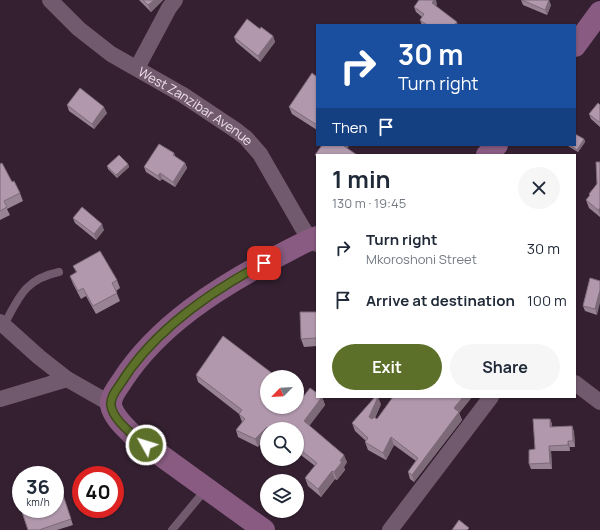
<!DOCTYPE html>
<html lang="en">
<head>
<meta charset="utf-8">
<style>
  :root { --surface:#fff; --page:#f6f6f7; --text:#1f2937; --muted:#747a83; --accent:#5d702a }
  body { margin:0; font-family:Manrope,sans-serif; background:var(--page); color:var(--text); height:100vh; display:flex; flex-direction:column; font-size:15px; white-space:nowrap }
  * { box-sizing:border-box; margin:0 }
  p { font-size:13px; color:var(--muted) }
  .icon { flex:none; width:22px; height:22px; fill:none; stroke:currentColor; stroke-width:2; stroke-linecap:round; stroke-linejoin:round }
  .map { position:relative; flex:1; overflow:hidden }
  .side { position:absolute; left:316px; top:154px; width:260px; height:244px; display:flex; flex-direction:column; background:var(--surface); border-radius:0px; box-shadow:0 1px 3px #0004 }
  .side>* { flex:none }
  .top-card { position:absolute; left:316px; top:24px; width:260px; height:122px; border-radius:0px; box-shadow:0 1px 3px #0004; background:#1a4fa0; color:#fff; overflow:hidden }
  .needle { width:26px; rotate:246deg }
  .fabs { position:absolute; left:260px; top:370px; display:grid; gap:8px }
  .fabs a { display:grid; place-items:center; width:44px; height:44px; border-radius:50%; background:var(--surface); box-shadow:0 1px 3px #0004; font-size:20px }
  .speed { position:absolute; left:12px; top:466px; display:flex; gap:8px; font-size:20px; font-weight:700; text-align:center }
  .speed>* { display:grid; place-content:center; width:52px; height:52px; border-radius:50%; background:var(--surface); box-shadow:0 1px 3px #0004; line-height:1 }
  .speed small { font-size:10px; font-weight:400 }
  .speed .limit { border:6px solid #d22; background:#fff; color:#111 }
  .pin { position:absolute; display:grid; place-items:center; width:34px; height:34px; color:#fff; margin:-17px; border-radius:8px; box-shadow:0 2px 6px #0006 }
  .me { position:absolute; width:44px; margin:-22px; rotate:309deg; stroke-linejoin:round; filter:drop-shadow(0 0 3px #0008) }
  .turn { display:flex; align-items:center; gap:14px; height:84px; padding:0 16px; font-size:18px }
  .turn .icon { width:52px; height:52px; stroke-width:2.5 }
  .turn b { display:block; font-size:28px; line-height:34px }
  .then { display:flex; align-items:center; height:38px; padding:0 16px; background:#0003; gap:8px; font-size:15px }
  .round { display:grid; place-items:center; flex:none; width:42px; height:42px; border-radius:21px; background:var(--page) }
  .headline { display:flex; align-items:center; justify-content:space-between; height:68px; padding:0 16px }
  h1 { font-size:24px; font-weight:700; line-height:30px }
  .cta { display:flex; gap:8px; margin-top:auto; padding:8px 16px }
  .cta a { flex:1; height:46px; border-radius:24px; background:var(--accent); color:#fff; font-size:16px; font-weight:700; line-height:46px; text-align:center }
  .cta a+a { background:var(--page); color:var(--text) }
  ul { padding:0; list-style:none }
  li { display:flex; align-items:center; gap:12px; height:52px; padding:0 16px }
  li div { flex:1 }
  li b { display:block; font-size:15px }
  li em { font-style:normal }
  .map>svg:first-child { display:block }
</style>
</head>
<body>
<div class="map">
<svg width="600" height="530" viewBox="0 0 600 530">
  <rect width="100%" height="100%" fill="#342031"/>
  <g fill="none" stroke-linecap="round" stroke-linejoin="round">
    <g stroke="#715a6d" stroke-width="8">
      <path d="M4,325C19,297 25,279 59,272"/>
      <polyline points="172,530 206,489"/>
    </g>
    <g stroke="#715a6d" stroke-width="16">
      <path id="s1" d="M50,0L79,29L111,54L183,95L237,131L246,138L260,154L302,227L310,239L317,244"/>
      <polyline points="137,68 169,8 175,0"/>
      <polyline points="0,322 39,357 67,379 111,404"/>
      <polyline points="575,383 600,402"/>
      <polyline points="0,399 67,379"/>
      <polyline points="390,530 491,397"/>
    </g>
    <g stroke="#895b82" stroke-width="22">
      <polyline points="575,46 600,12"/>
      <polyline points="487,155 497,145"/>
      <path d="M264,530L134,436C126,428 113,417 111,405C110,397 118,387 122,381C158,325 219,287 276,257C290,250 303,242 317,237"/>
    </g>
  </g>
  <g fill="#988395">
    <polygon points="139,0 163,0 151,12"/>
    <polygon points="521,0 551,5 547,15 523,5"/>
    <polygon points="437,4 436,6 458,25 422,25 420,20 422,17 416,12 414,7"/>
    <polygon points="260,29 273,36 275,42 260,62 236,42 234,37"/>
    <polygon points="317,77 317,130 292,114 289,107"/>
    <polygon points="67,105 107,113 94,129 69,111"/>
    <polygon points="600,105 600,127 591,119 589,114"/>
    <polygon points="584,139 585,142 578,152 568,146 568,145 575,145"/>
    <polygon points="174,153 175,156 185,163 187,168 175,187 162,179 160,181 146,172 144,167"/>
    <polygon points="600,162 600,217 589,208 586,200 590,196 589,194 597,184"/>
    <polygon points="0,164 20,193 23,201 7,209 10,215 0,220"/>
    <polygon points="128,164 129,167 117,178 108,169 107,166"/>
    <polygon points="73,218 104,230 96,240 75,223"/>
    <polygon points="73,266 117,280 120,288 116,291 120,301 96,314 86,296 81,299 73,284 70,276 76,272"/>
    <polygon points="590,278 597,315 585,311 583,306"/>
    <polygon points="317,312 317,346 304,347 301,339"/>
    <polygon points="196,375 303,397 322,397 325,405 309,426 347,462 344,467 345,470 337,480 335,479 321,497 308,486 305,478 315,466 297,452 297,429 267,429 258,447 238,437 236,430 242,422 239,414 198,382"/>
    <polygon points="392,397 472,397 459,413 462,420 414,482 410,479 408,472 416,461 394,445 386,460 368,450 365,442 366,441 355,431 352,423 381,404 375,418 377,419 392,398"/>
    <polygon points="550,419 552,424 552,427 572,426 574,432 575,447 570,447 570,451 551,451 552,469 531,469 529,464 535,449"/>
    <polygon points="63,495 73,525 57,530 28,530"/>
  </g>
  <g fill="#7c6a79">
    <polygon points="154,0 163,0 151,12 148,5"/>
    <polygon points="434,0 436,0 437,4 434,9 432,3"/>
    <polygon points="549,0 551,5 547,15 545,10"/>
    <polygon points="457,22 458,25 454,25"/>
    <polygon points="273,36 275,42 260,62 258,56"/>
    <polygon points="104,107 107,113 94,129 92,124"/>
    <polygon points="584,139 585,142 578,152 577,150"/>
    <polygon points="344,145 349,145 349,146 346,151"/>
    <polygon points="185,163 187,168 175,187 173,182"/>
    <polygon points="128,164 129,167 117,178 116,175"/>
    <polygon points="160,173 162,179 160,181 158,176"/>
    <polygon points="600,208 600,215 598,210"/>
    <polygon points="102,224 104,230 96,240 94,234"/>
    <polygon points="600,290 600,303 597,315 595,309"/>
    <polygon points="322,397 325,405 307,429 304,421"/>
    <polygon points="378,397 381,404 372,425 369,417"/>
    <polygon points="463,397 472,397 459,413 462,420 414,482 412,475 454,408"/>
    <polygon points="550,419 552,424 552,433 550,427"/>
    <polygon points="572,426 574,432 575,447 573,441"/>
    <polygon points="267,427 267,437 258,447 255,439"/>
    <polygon points="391,437 394,445 386,460 383,453"/>
    <polygon points="568,441 570,447 570,451 568,445"/>
    <polygon points="549,446 551,451 552,469 550,463"/>
    <polygon points="344,455 347,462 344,467 345,470 337,480 334,472 340,461"/>
    <polygon points="332,471 335,479 321,497 318,489"/>
  </g>
  <g fill="#b198ad" stroke="#7c6a79">
    <polygon points="143,0 154,0 148,5"/>
    <polygon points="419,0 434,0 432,3 457,22 454,25 427,25 420,20 424,14 414,7"/>
    <polygon points="522,0 549,0 545,10"/>
    <polygon points="247,19 260,29 261,27 273,36 258,56 234,37"/>
    <polygon points="312,73 317,77 317,125 289,107"/>
    <polygon points="80,88 104,107 92,124 67,105"/>
    <polygon points="598,103 600,105 600,121 599,122 589,114"/>
    <polygon points="575,134 584,139 577,150 570,145 575,145"/>
    <polygon points="159,144 174,153 173,155 185,163 173,182 160,173 158,176 144,167"/>
    <polygon points="322,145 344,145 344,146 357,155 317,155 317,156 315,155"/>
    <polygon points="119,155 128,164 116,175 107,166"/>
    <polygon points="596,162 600,162 600,208 598,210 586,200 590,195 589,194 597,184"/>
    <polygon points="2,163 12,182 14,181 20,193 4,201 7,207 0,211 0,164"/>
    <polygon points="82,207 102,224 94,234 73,218"/>
    <polygon points="100,251 117,280 112,283 117,293 93,306 83,288 78,291 70,276 77,272 73,266"/>
    <polygon points="590,278 600,281 600,290 595,309 583,306"/>
    <polygon points="300,312 317,312 317,338 301,339"/>
    <polygon points="223,336 277,377 267,377 267,407 297,407 297,392 303,397 310,388 317,393 317,397 322,397 304,421 344,455 340,461 342,462 334,472 332,471 318,489 305,478 317,463 297,447 297,429 269,429 267,427 255,439 236,430 245,419 239,414 242,410 196,375"/>
    <polygon points="375,397 378,397 369,417 372,419 374,417 377,419 393,397 463,397 454,408 459,412 412,475 408,472 418,458 391,437 383,453 365,442 368,438 352,423"/>
    <polygon points="533,419 550,419 550,427 572,426 573,441 568,441 568,445 549,446 550,463 529,464 529,450 535,449"/>
    <polygon points="63,495 71,519 39,530 28,530 21,509 55,509 55,497"/>
    <polygon points="459,520 469,528 467,530 452,530"/>
  </g>
  <g fill="none" stroke-linecap="round" stroke-linejoin="round">
    <defs>
      <path id="route" d="M146,445C135,437 112,419 111,405C110,397 117,389 121,383C154,330 210,292 264,263"/>
    </defs>
    <use href="#route" stroke="#3c491b" stroke-width="10"/>
    <use href="#route" stroke="#5d702a" stroke-width="7"/>
  </g>
  <g text-anchor="middle" dominant-baseline="central" stroke-width="4" stroke-linejoin="round" paint-order="stroke">
    <g font-size="13" fill="#efe1ec" stroke="#291627">
      <text stroke="none"><textPath href="#s1" startOffset="181">West Zanzibar Avenue</textPath></text>
    </g>
  </g>
</svg>
<div class="fabs">
<a><svg class="needle" viewBox="-14 -14 28 28"><path d="M0-13l5 13h-10z" fill="#e53935"/><path d="M0 13l5-13h-10z" fill="#747a83"/></svg></a>
<a><svg class="icon" aria-label="search" viewBox="0 0 24 24"><circle cx="10" cy="10" r="6"/><path d="M15 15l6 6"/></svg></a>
<a><svg class="icon" aria-label="layers" viewBox="0 0 24 24"><path d="M12 4l9 5-9 5-9-5zM3 14l9 5 9-5"/></svg></a>
</div>
<div class="speed"><div>36<small>km/h</small></div><div class="limit">40</div></div>
<div class="pin" style="left:264px;top:263px;background:#d93025"><svg class="icon" aria-label="arrive" viewBox="0 0 24 24"><path d="M6 21V4h12l-3 4 3 4H6"/></svg></div>
<svg class="me" style="left:146px;top:445px" viewBox="-20 -20 40 40"><circle r="17" fill="#5d702a" stroke="#fff" stroke-width="3"/><path d="M0-11L8 9 0 5-8 9z" fill="#fff"/></svg>
<div class="top-card">
<div class="turn"><svg class="icon" aria-label="right" viewBox="0 0 24 24"><path d="M7 20v-9h11M14 6l5 5-5 5"/></svg><div><b>30 m</b>Turn right</div></div>
<div class="then">Then<svg class="icon" aria-label="arrive" viewBox="0 0 24 24"><path d="M6 21V4h12l-3 4 3 4H6"/></svg></div>
</div>
<section class="side">
<div class="headline"><div><h1>1 min</h1><p>130 m · 19:45</p></div><a class="round"><svg class="icon" aria-label="close" viewBox="0 0 24 24"><path d="M6 6l12 12M18 6L6 18"/></svg></a></div>
<ul>
<li><svg class="icon" aria-label="right" viewBox="0 0 24 24"><path d="M7 20v-9h11M14 6l5 5-5 5"/></svg><div><b>Turn right</b><p>Mkoroshoni Street</p></div><em>30 m</em></li>
<li><svg class="icon" aria-label="arrive" viewBox="0 0 24 24"><path d="M6 21V4h12l-3 4 3 4H6"/></svg><div><b>Arrive at destination</b></div><em>100 m</em></li>
</ul>
<div class="cta"><a>Exit</a><a>Share</a></div>
</section>
</div>
</body>
</html>
